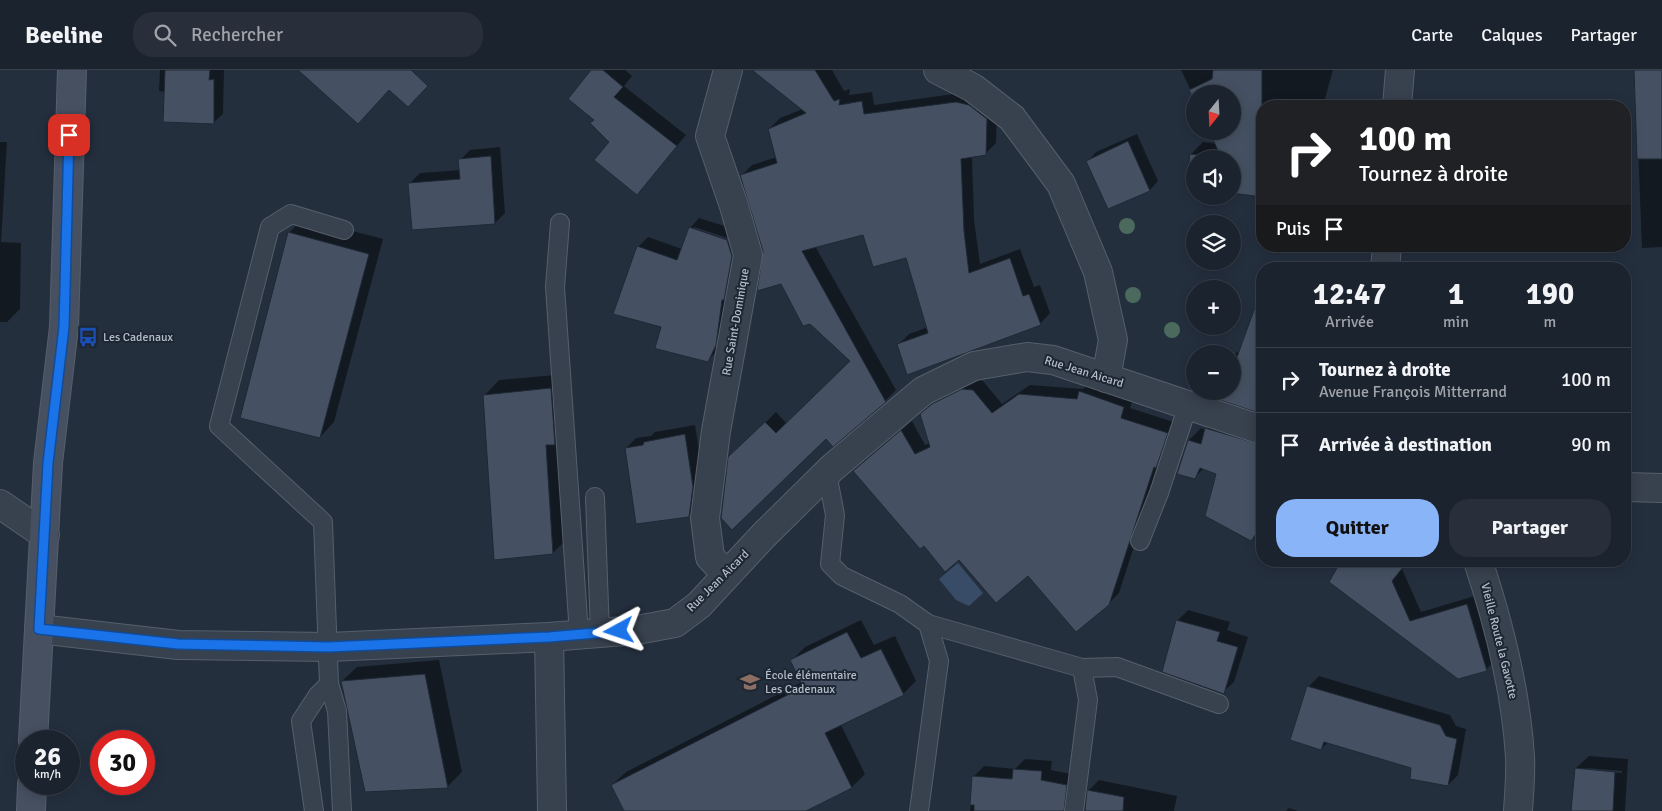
<!DOCTYPE html>
<html lang="fr">
<head>
<meta charset="utf-8">
<style>
  :root { --surface:#1b232e; --page:#282f3a; --text:#f1f3f6; --muted:#a0a4aa; --line:#39404a; --accent:#8ab4f8 }
  body { margin:0; font-family:Signika,sans-serif; background:var(--page); color:var(--text); height:100vh; display:flex; flex-direction:column; font-size:19px; white-space:nowrap }
  * { box-sizing:border-box; margin:0 }
  p { font-size:16px; color:var(--muted) }
  .icon { flex:none; width:28px; height:28px; fill:none; stroke:currentColor; stroke-width:2; stroke-linecap:round; stroke-linejoin:round }
  .map { position:relative; flex:1; overflow:hidden }
  .sheet { position:absolute; left:1256px; top:192px; width:375px; height:305px; display:flex; flex-direction:column; background:var(--surface); border-radius:20px; box-shadow:0 2px 12px #0003,0 0 0 1px var(--line) }
  .sheet>* { flex:none }
  .top-card { position:absolute; left:1256px; top:30px; width:375px; height:152px; border-radius:20px; box-shadow:0 2px 12px #0003,0 0 0 1px var(--line); background:#202124; color:#fff; overflow:hidden }
  .needle { width:32px; rotate:198deg }
  .controls { position:absolute; left:1186px; top:15px; display:grid; gap:10px }
  .controls a { display:grid; place-items:center; width:55px; height:55px; border-radius:50%; background:var(--surface); box-shadow:0 2px 12px #0003,0 0 0 1px var(--line); font-size:25px }
  .speed { position:absolute; left:15px; top:660px; display:flex; gap:10px; font-size:25px; font-weight:700; text-align:center }
  .speed>* { display:grid; place-content:center; width:65px; height:65px; border-radius:50%; background:var(--surface); box-shadow:0 2px 12px #0003,0 0 0 1px var(--line); line-height:1 }
  .speed small { font-size:12px; font-weight:400 }
  .speed .limit { border:8px solid #d22; background:#fff; color:#111 }
  .pin { position:absolute; display:grid; place-items:center; width:42px; height:42px; color:#fff; margin:-21px; border-radius:10px; box-shadow:0 2px 8px #0006 }
  .me { position:absolute; width:55px; margin:-28px; rotate:265deg; stroke-linejoin:round; filter:drop-shadow(0 0 4px #0008) }
  .turn { display:flex; align-items:center; gap:18px; height:105px; padding:0 20px; font-size:22px }
  .turn .icon { width:65px; height:65px; stroke-width:2.5 }
  .turn b { display:block; font-size:35px; line-height:42px }
  .then { display:flex; align-items:center; height:48px; padding:0 20px; background:#0003; gap:10px; font-size:19px }
  .eta { display:flex; justify-content:space-evenly; align-items:center; height:85px; text-align:center }
  .eta b { font-size:30px; font-weight:700; line-height:35px }
  .cta { display:flex; gap:10px; margin-top:auto; padding:10px 20px }
  .cta a { flex:1; height:58px; border-radius:20px; background:var(--accent); color:#111; font-size:20px; font-weight:700; line-height:58px; text-align:center }
  .cta a+a { background:var(--page); color:var(--text) }
  ul { padding:0; list-style:none }
  li { display:flex; align-items:center; gap:15px; height:65px; padding:0 20px; border-top:1px solid var(--line) }
  li div { flex:1 }
  li b { display:block; font-size:19px }
  li em { font-style:normal }
  header { display:flex; align-items:center; gap:30px; box-sizing:border-box; height:70px; padding:0 25px; background:var(--surface); border-bottom:1px solid var(--line) }
  header strong { font-size:24px }
  nav { display:flex; gap:28px; margin-inline-start:auto; font-size:18px }
  .search { width:350px; height:45px; background:var(--page); display:flex; align-items:center; gap:12px; box-sizing:border-box; padding:0 18px; border-radius:20px; color:var(--muted); font-size:19px }
  .map>svg:first-child { display:block }
</style>
</head>
<body>
<header>
<strong>Beeline</strong>
<div class="search"><svg class="icon" aria-label="search" viewBox="0 0 24 24"><circle cx="10" cy="10" r="6"/><path d="M15 15l6 6"/></svg>Rechercher</div>
<nav><a>Carte</a><a>Calques</a><a>Partager</a></nav>
</header>
<div class="map">
<svg width="1662" height="741" viewBox="0 0 1662 741">
  <rect width="100%" height="100%" fill="#242f3e"/>
  <polygon fill="#394c67" points="958,493 983,523 969,536 956,530 939,509"/>
  <g fill="#0007" fill-rule="evenodd">
    <polygon points="160,0 224,0 223,44 213,53 165,22 159,21"/>
    <polygon points="592,0 625,0 632,6 624,16 686,65 637,124 611,72 595,50"/>
    <polygon points="762,0 832,0 844,21 850,19 849,25 872,22 874,35 968,22 997,38 996,73 985,84 972,86 974,150 980,194 1020,179 1034,217 1040,215 1050,243 1040,254 899,274 909,264 928,257 907,187 864,163 815,176 896,320 885,331 827,368 730,388 776,342 787,354 852,291 764,181 741,106 752,95 777,87 769,59 780,48 803,39"/>
    <polygon points="1181,0 1333,0 1323,36 1262,36 1262,126 1232,121 1232,89 1195,89 1195,116 1191,84 1203,72 1216,74 1232,61 1232,24 1195,24 1195,29"/>
    <polygon points="1635,0 1662,0 1662,177 1642,178"/>
    <polygon points="1137,64 1158,111 1150,120 1109,137 1088,91 1096,82"/>
    <polygon points="0,72 7,72 1,172 21,173 20,239 7,252 0,252"/>
    <polygon points="500,77 505,143 495,153 410,113 420,103 461,100 460,90 470,80"/>
    <polygon points="303,148 383,169 334,352 320,367 289,163"/>
    <path d="M699,148L737,160L741,176L718,280L708,290L662,256L638,177L648,167L682,179L690,158ZM694,157L734,170L733,173L694,160Z"/>
    <polygon points="1257,258 1262,259 1262,342 1216,327 1232,321 1232,287 1237,282 1240,284"/>
    <polygon points="566,304 568,468 553,483 485,325 499,310"/>
    <polygon points="973,310 983,311 1002,334 1030,315 1083,319 1090,312 1134,327 1130,338 1177,353 1162,390 1119,523 1108,534 1029,504 960,488 924,474 855,401 912,351 925,375 930,373 921,345 943,325"/>
    <polygon points="1219,346 1262,360 1262,458 1251,470 1217,404 1204,398 1194,408 1189,370 1201,358 1206,360"/>
    <polygon points="695,355 703,406 699,436 689,446 626,378 636,368 651,366 655,362"/>
    <polygon points="1334,491 1409,491 1402,499 1421,542 1478,525 1496,589 1486,600 1330,512 1337,500"/>
    <polygon points="1188,540 1230,552 1227,560 1248,567 1234,612 1223,622 1164,601 1178,550"/>
    <polygon points="861,550 874,575 895,566 916,611 903,624 841,655 865,704 852,717 804,741 625,741 612,715 626,702 802,612 792,590 805,577"/>
    <polygon points="439,590 462,702 447,717 342,611 357,597"/>
    <polygon points="1319,606 1450,645 1456,656 1466,659 1458,705 1448,715 1413,697 1328,672 1321,679 1308,617"/>
    <path d="M1589,686L1628,689L1625,741H1573L1576,698ZM1586,698L1622,701V703L1586,700Z"/>
    <polygon points="1025,689 1052,691 1051,700 1076,705 1082,741 970,741 974,706 984,696 1015,699"/>
    <polygon points="1099,710 1177,726 1174,741 1085,741 1089,720"/>
    <polygon points="1289,738 1298,741 1286,741"/>
  </g>
  <g fill="#455162" stroke="#1f2835">
    <polygon points="165,0 210,0 209,10 214,9 214,54 163,52"/>
    <polygon points="298,0 411,0 428,16 408,37 389,20 358,54"/>
    <polygon points="591,0 603,0 623,17 614,27 677,76 637,125 594,90 609,72 590,53 594,50 568,29"/>
    <polygon points="752,0 815,0 834,31 840,29 839,35 862,31 864,44 956,32 969,35 987,49 986,85 961,89 964,161 969,203 1010,188 1023,226 1029,224 1041,255 907,305 897,274 928,263 906,188 873,197 863,165 802,181 886,332 833,377 826,369 732,460 721,448 728,387 765,352 776,363 850,291 810,254 803,256 781,214 757,221 763,181 740,105 777,93 768,59 806,43"/>
    <polygon points="1213,0 1262,0 1262,127 1232,123 1232,89 1195,89 1195,117 1186,116 1190,84 1221,87 1209,61 1232,61 1232,24 1195,24 1195,32 1189,20 1212,9"/>
    <polygon points="1634,0 1662,0 1662,89 1637,89"/>
    <polygon points="1128,71 1150,121 1108,139 1086,91"/>
    <polygon points="491,86 495,154 412,160 408,113 460,109 458,89"/>
    <polygon points="689,157 727,170 732,186 724,230 722,230 716,275 708,292 657,279 655,278 661,257 613,244 637,176 677,190"/>
    <polygon points="288,162 369,184 320,368 240,348"/>
    <polygon points="1258,229 1262,229 1262,344 1214,328 1216,321 1232,321 1232,301"/>
    <polygon points="551,318 555,375 546,375 553,484 494,490 483,325"/>
    <polygon points="962,319 973,320 992,343 1019,324 1077,329 1079,321 1124,337 1121,348 1168,363 1156,398 1154,397 1109,535 1076,562 1028,506 996,533 959,490 945,502 924,476 920,479 853,401 901,360 915,384 930,377 920,344 932,334"/>
    <polygon points="1205,358 1262,375 1262,456 1251,471 1205,446 1216,404 1200,398 1195,409 1177,404 1188,370 1201,374"/>
    <polygon points="685,364 693,417 689,447 636,454 625,378 643,375 644,372"/>
    <polygon points="1341,491 1408,491 1392,511 1410,551 1467,534 1487,601 1458,609 1329,512"/>
    <polygon points="1176,550 1220,562 1217,571 1238,577 1224,624 1162,602"/>
    <polygon points="847,562 861,588 881,579 904,625 825,663 852,718 806,741 624,741 611,715 803,617 790,590"/>
    <polygon points="425,604 448,718 365,722 341,611"/>
    <polygon points="1307,616 1440,655 1446,666 1457,669 1448,716 1410,709 1411,698 1324,672 1321,680 1290,670"/>
    <polygon points="1575,698 1615,702 1613,741 1571,741"/>
    <polygon points="1013,699 1042,701 1041,710 1067,715 1064,741 974,741 974,735 970,735 972,706 1012,709"/>
    <polygon points="1087,720 1124,727 1123,741 1085,741"/>
  </g>
  <g fill="none" stroke-linecap="round" stroke-linejoin="round">
    <defs>
      <g id="service">
        <polyline points="560,153 555,217 579,564"/>
        <polyline points="827,403 835,445 830,494 842,506 900,534 928,554 939,591 919,741"/>
        <polyline points="595,427 600,563"/>
        <polyline points="1140,471 1159,423 1188,335"/>
        <polyline points="928,554 1082,598 1088,630 1074,741"/>
        <polyline points="1082,598 1117,597 1219,634"/>
        <polyline points="314,741 301,651 318,625 329,614"/>
        <polyline points="342,741 337,641 329,614 323,452 219,356 270,157 291,144 344,160"/>
      </g>
      <g id="minor">
        <polyline points="938,0 973,18 1012,48 1061,114 1098,202 1113,270 1106,308"/>
        <polyline points="1625,417 1662,418"/>
        <polyline points="0,434 45,465"/>
        <polyline points="726,504 710,487 705,448 716,361 748,185 734,136 710,66 728,0"/>
        <polyline points="39,559 178,575 329,577 549,567 637,560 675,553 699,535 764,465 832,398 923,321 974,296 1027,287 1053,290 1262,360"/>
        <polyline points="549,567 552,741"/>
      </g>
      <g id="tertiary">
        <polyline points="1397,36 1400,0"/>
        <polyline points="1385,199 1387,176"/>
        <path d="M1478,491C1499,554 1516,621 1520,687C1521,705 1519,723 1518,741"/>
      </g>
      <g id="secondary">
        <polyline points="33,671 48,393 64,257 72,0"/>
        <polyline points="31,741 32,714"/>
      </g>
    </defs>
    <use href="#service" stroke="#565f6c" stroke-width="20"/>
    <use href="#minor" stroke="#565f6c" stroke-width="30"/>
    <use href="#tertiary" stroke="#565f6c" stroke-width="30"/>
    <use href="#secondary" stroke="#565f6c" stroke-width="30"/>
    <use href="#service" stroke="#38414e" stroke-width="18"/>
    <use href="#minor" stroke="#38414e" stroke-width="28"/>
    <use href="#tertiary" stroke="#38414e" stroke-width="28"/>
    <use href="#secondary" stroke="#465061" stroke-width="28"/>
  </g>
  <g fill="#4b6a5d">
    <circle cx="1127" cy="156" r="8"/>
    <circle cx="1133" cy="225" r="8"/>
    <circle cx="1172" cy="260" r="8"/>
  </g>
  <g fill="none" stroke-linecap="round" stroke-linejoin="round">
    <defs>
      <polyline id="route" points="69,65 64,257 48,393 39,559 178,574 329,577 549,567 619,561"/>
    </defs>
    <use href="#route" stroke="#114b97" stroke-width="12"/>
    <use href="#route" stroke="#1a73e8" stroke-width="9"/>
  </g>
  <defs>
    <symbol id="bus-bare" viewBox="-9 -9 18 18"><path d="M-5-6H5V4H4V6H2V4H-2V6H-4V4H-5ZM-3.5-4V0h7V-4ZM-3.5 1.2v1.5H-2V1.2ZM2 1.2v1.5H3.5V1.2Z" fill="#1a4fb4" stroke="#1d2633" stroke-width="2.5" paint-order="stroke"/></symbol>
    <symbol id="school-bare" viewBox="-9 -9 18 18"><path d="M0-5L7-2L0 1L-7-2ZM-4 1L0 2.5L4 1V4Q0 6-4 4Z" fill="#8d6e63" stroke="#1d2633" stroke-width="2.5" paint-order="stroke"/></symbol>
  </defs>
  <g fill-rule="evenodd">
    <use href="#bus-bare" x="74" y="253" width="28" height="28"/>
    <use href="#school-bare" x="736" y="598" width="28" height="28"/>
  </g>
  <g text-anchor="middle" dominant-baseline="central" stroke-width="4" stroke-linejoin="round" paint-order="stroke">
    <g font-size="12" fill="#b4bcc9" stroke="#1d2633">
      <text transform="translate(736 252) rotate(-80)">Rue Saint-Dominique</text>
      <text transform="translate(1084 302) rotate(17)">Rue Jean Aicard</text>
      <text transform="translate(718 511) rotate(-45)">Rue Jean Aicard</text>
      <text transform="translate(1499 571) rotate(76)">Vieille Route la Gavotte</text>
    </g>
    <g font-size="12" fill="#b4bcc9" stroke="#1d2633" text-anchor="start">
      <text x="103" y="267">Les Cadenaux</text>
      <text x="765" y="605">École élémentaire<tspan x="765" dy="14">Les Cadenaux</tspan></text>
    </g>
  </g>
</svg>
<div class="controls">
<a><svg class="needle" viewBox="-14 -14 28 28"><path d="M0-13l5 13h-10z" fill="#e53935"/><path d="M0 13l5-13h-10z" fill="#a0a4aa"/></svg></a>
<a><svg class="icon" aria-label="sound" viewBox="0 0 24 24"><path d="M4 9h4l5-4v14l-5-4H4zM17 9q2 3 0 6"/></svg></a>
<a><svg class="icon" aria-label="layers" viewBox="0 0 24 24"><path d="M12 4l9 5-9 5-9-5zM3 14l9 5 9-5"/></svg></a>
<a>+</a>
<a>−</a>
</div>
<div class="speed"><div>26<small>km/h</small></div><div class="limit">30</div></div>
<div class="pin" style="left:69px;top:65px;background:#d93025"><svg class="icon" aria-label="arrive" viewBox="0 0 24 24"><path d="M6 21V4h12l-3 4 3 4H6"/></svg></div>
<svg class="me" style="left:619px;top:561px" viewBox="-20 -20 40 40"><path d="M0-17L14 15 0 8-14 15z" fill="#1a73e8" stroke="#fff" stroke-width="4"/></svg>
<div class="top-card">
<div class="turn"><svg class="icon" aria-label="right" viewBox="0 0 24 24"><path d="M7 20v-9h11M14 6l5 5-5 5"/></svg><div><b>100 m</b>Tournez à droite</div></div>
<div class="then">Puis<svg class="icon" aria-label="arrive" viewBox="0 0 24 24"><path d="M6 21V4h12l-3 4 3 4H6"/></svg></div>
</div>
<section class="sheet">
<div class="eta">
<div><b>12:47</b><p>Arrivée</p></div>
<div><b>1</b><p>min</p></div>
<div><b>190</b><p>m</p></div>
</div>
<ul>
<li><svg class="icon" aria-label="right" viewBox="0 0 24 24"><path d="M7 20v-9h11M14 6l5 5-5 5"/></svg><div><b>Tournez à droite</b><p>Avenue François Mitterrand</p></div><em>100 m</em></li>
<li><svg class="icon" aria-label="arrive" viewBox="0 0 24 24"><path d="M6 21V4h12l-3 4 3 4H6"/></svg><div><b>Arrivée à destination</b></div><em>90 m</em></li>
</ul>
<div class="cta"><a>Quitter</a><a>Partager</a></div>
</section>
</div>
</body>
</html>
